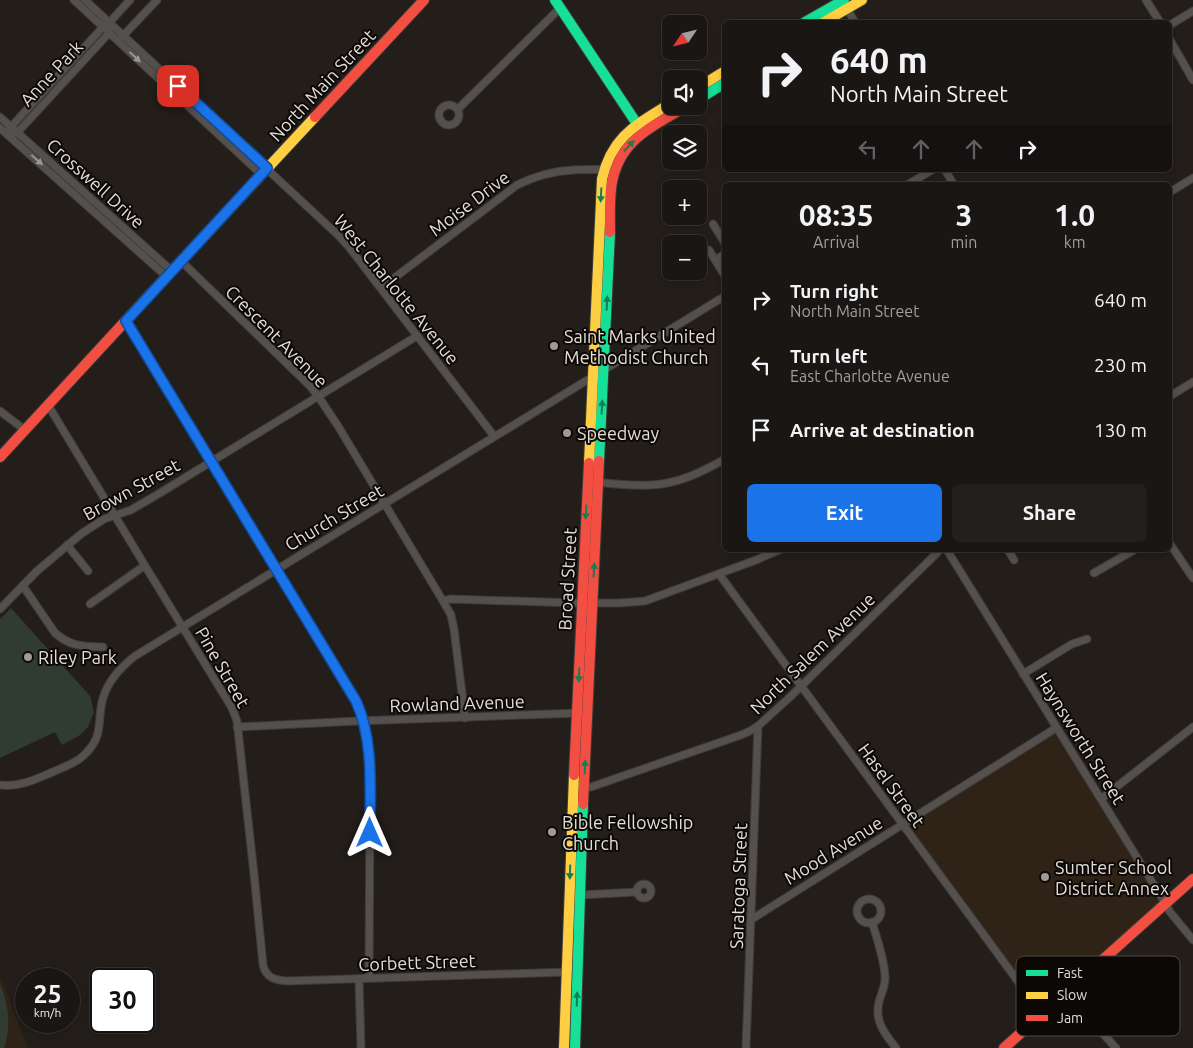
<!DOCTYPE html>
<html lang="en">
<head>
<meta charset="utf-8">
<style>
  :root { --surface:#1a1614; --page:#231f1d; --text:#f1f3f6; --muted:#9f9fa0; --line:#383534; --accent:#1a73e8 }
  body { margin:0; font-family:Ubuntu,sans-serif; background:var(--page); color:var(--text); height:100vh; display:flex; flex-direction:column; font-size:19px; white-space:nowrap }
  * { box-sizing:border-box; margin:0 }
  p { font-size:16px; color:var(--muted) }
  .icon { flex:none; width:28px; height:28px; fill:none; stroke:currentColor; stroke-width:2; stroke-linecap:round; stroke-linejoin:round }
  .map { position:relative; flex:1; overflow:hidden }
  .drawer { position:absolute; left:722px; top:182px; width:450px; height:370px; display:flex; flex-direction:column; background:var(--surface); border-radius:8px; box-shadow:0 2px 8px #0003,0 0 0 1px var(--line) }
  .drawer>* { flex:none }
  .top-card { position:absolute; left:722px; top:20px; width:450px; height:152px; border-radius:8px; box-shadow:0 2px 8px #0003,0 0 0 1px var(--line); background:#1a1614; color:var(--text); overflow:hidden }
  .needle { width:32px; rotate:235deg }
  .tools { position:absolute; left:662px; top:15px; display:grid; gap:10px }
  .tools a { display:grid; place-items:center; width:45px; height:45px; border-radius:8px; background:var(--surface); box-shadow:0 2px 8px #0003,0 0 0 1px var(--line); font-size:25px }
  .speed { position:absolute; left:15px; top:968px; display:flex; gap:10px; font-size:25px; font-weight:700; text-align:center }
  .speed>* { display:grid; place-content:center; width:65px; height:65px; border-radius:50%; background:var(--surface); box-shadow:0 2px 8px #0003,0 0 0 1px var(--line); line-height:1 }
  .speed small { font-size:12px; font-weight:400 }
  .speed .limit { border:2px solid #111; border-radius:8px; background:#fff; color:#111 }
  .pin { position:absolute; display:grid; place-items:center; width:42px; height:42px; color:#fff; margin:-21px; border-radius:10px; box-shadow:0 2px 8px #0006 }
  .me { position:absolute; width:55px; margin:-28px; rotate:0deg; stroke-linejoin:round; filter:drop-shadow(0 0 4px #0008) }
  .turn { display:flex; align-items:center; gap:18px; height:105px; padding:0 25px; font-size:22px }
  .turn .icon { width:65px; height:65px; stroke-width:2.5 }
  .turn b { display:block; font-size:35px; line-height:42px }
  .lanes { display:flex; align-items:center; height:48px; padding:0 25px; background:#0003; justify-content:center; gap:25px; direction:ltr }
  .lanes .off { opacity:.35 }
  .eta { display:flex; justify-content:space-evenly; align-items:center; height:85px; text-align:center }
  .eta b { font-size:30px; font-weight:700; line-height:35px }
  .action { display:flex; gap:10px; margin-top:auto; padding:10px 25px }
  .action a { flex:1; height:58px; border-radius:8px; background:var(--accent); color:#fff; font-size:20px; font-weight:700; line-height:58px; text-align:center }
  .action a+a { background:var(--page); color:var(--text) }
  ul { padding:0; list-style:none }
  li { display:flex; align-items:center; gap:15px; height:65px; padding:0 25px }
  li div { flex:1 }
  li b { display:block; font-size:19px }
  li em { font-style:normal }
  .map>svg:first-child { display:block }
</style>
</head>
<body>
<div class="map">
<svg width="1193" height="1048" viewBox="0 0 1193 1048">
  <rect width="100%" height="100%" fill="#231e1a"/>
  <g fill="#2f2217">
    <polygon points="1056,728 1165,904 1042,1014 902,824"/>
    <polygon points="0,975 28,1048 0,1048"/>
  </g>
  <g fill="#303c32">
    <polygon points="11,608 90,696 94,712 88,727 80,735 62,745 55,732 0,758 0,619"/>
    <path d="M0,984C9,1004 11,1027 4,1048H0Z"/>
  </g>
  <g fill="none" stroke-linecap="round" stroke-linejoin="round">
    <defs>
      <g id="street">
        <polyline points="74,0 261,174"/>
        <polyline points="85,0 339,236 349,247 494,436"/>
        <polyline points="1146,0 1160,22"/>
        <polyline points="847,9 855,22"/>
        <polyline points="1170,25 1193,11"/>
        <polyline points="121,38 157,0"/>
        <polyline points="1170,40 1193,80"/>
        <circle cx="449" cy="115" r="10"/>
        <polyline points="458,109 560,8"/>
        <polyline points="0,117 172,271"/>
        <polyline points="0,128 167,277"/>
        <polyline points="9,129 103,27 109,23 130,0"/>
        <polyline points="13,133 17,133 109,33 109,28"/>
        <polyline points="945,170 954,185"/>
        <polyline points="907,185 932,170"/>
        <polyline points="1170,192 1193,178"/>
        <polyline points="713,224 725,243"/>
        <polyline points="699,256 709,250 725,276"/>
        <polyline points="715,260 725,254"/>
        <polyline points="181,261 309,385 318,396 338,426 443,601 451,615 454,629 465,718"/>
        <path d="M381,288L517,185C535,176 553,171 573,170C585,169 597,170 608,169"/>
        <polyline points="126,321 347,685 361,711 367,736 370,797 369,978"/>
        <polyline points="1170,396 1193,382"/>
        <path d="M48,405C109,507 170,607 232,708L237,721L254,874L263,965C266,978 275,980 287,981L567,972"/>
        <polyline points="0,411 25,430"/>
        <path d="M596,482C614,484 633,486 651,485C678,484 702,472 725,459"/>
        <polyline points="1170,544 1193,578"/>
        <polyline points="67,545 88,571"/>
        <polyline points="947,550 1162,898 1170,912 1193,940"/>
        <polyline points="1008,550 1014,560"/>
        <polyline points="1094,573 1134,550"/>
        <polyline points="719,574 1042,1014"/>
        <path d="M23,586L55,633C71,647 83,646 103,647"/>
        <polyline points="443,601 450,599 574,603 620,603 645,601 756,560 779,550"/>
        <polyline points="90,604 144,566"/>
        <polyline points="0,609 37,571 81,534 104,519 131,510 155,496 417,336"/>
        <polyline points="1023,674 1072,644 1087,639"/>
        <polyline points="237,727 357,721 580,713"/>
        <path d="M0,785C18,787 32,781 48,774C61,768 78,763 87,752C104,735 97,718 103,698C108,681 121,667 135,656L725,296"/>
        <polyline points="580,787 591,787 614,779 741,735 750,731 758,726 790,697 940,550"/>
        <polyline points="1101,799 1193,727"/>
        <circle cx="644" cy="891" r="7"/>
        <polyline points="580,895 637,892"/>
        <circle cx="869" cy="911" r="12"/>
        <polyline points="752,919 1056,728"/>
        <path d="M872,922C877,939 884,958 885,976C886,986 881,993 879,1002C874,1021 885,1034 896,1048"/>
        <polyline points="359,979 361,1048"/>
        <polyline points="1066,993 1116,1048"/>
        <polyline points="746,1048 758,726"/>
      </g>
      <g id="fast">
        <polyline points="555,0 641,130"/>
        <polyline points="805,22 844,0"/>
        <polyline points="699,99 725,83"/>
        <polyline points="599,461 610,232"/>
        <polyline points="575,1048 583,804"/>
      </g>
      <g id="slow">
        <polyline points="824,22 862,0"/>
        <polyline points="699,87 725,71"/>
        <polyline points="143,302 315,117"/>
        <path d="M589,463L602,179C612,136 636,125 671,103"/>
        <polyline points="564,1048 574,775"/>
      </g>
      <g id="jam">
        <polyline points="315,117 424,0"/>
        <path d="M610,232C610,216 609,198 612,182C620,139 653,126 687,106"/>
        <polyline points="0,457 143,302"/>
        <polyline points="574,775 589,463"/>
        <polyline points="583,804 599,461"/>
        <polyline points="1004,1048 1193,879"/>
      </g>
    </defs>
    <use href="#street" stroke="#3f3b38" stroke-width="9"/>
    <use href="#fast" stroke="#3f3b38" stroke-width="12"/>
    <use href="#slow" stroke="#3f3b38" stroke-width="12"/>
    <use href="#jam" stroke="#3f3b38" stroke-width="12"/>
    <use href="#street" stroke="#54504d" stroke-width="7"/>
    <use href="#fast" stroke="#16e098" stroke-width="10"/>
    <use href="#slow" stroke="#ffcf43" stroke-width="10"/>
    <use href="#jam" stroke="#f24e42" stroke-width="10"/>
  </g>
  <defs><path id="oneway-solid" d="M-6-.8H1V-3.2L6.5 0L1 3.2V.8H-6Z" transform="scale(1.25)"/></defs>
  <g fill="#9c9692">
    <use href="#oneway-solid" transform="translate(135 57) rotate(43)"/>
    <use href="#oneway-solid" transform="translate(37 160) rotate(41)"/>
  </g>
  <g fill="#127f56">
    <use href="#oneway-solid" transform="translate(629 146) rotate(-47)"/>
    <use href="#oneway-solid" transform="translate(601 195) rotate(93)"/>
    <use href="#oneway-solid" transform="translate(607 303) rotate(-87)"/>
    <use href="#oneway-solid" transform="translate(602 407) rotate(-87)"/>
    <use href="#oneway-solid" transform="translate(586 512) rotate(93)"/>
    <use href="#oneway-solid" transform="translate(594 570) rotate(-87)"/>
    <use href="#oneway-solid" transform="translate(579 675) rotate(93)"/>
    <use href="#oneway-solid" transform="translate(585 767) rotate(-87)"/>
    <use href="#oneway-solid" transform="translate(570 872) rotate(92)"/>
    <use href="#oneway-solid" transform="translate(577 999) rotate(-88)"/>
  </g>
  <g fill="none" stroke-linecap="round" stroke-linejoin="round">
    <defs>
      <path id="route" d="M178,86L267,168L126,321L356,701C374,740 370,790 370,833"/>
    </defs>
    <use href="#route" stroke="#114b97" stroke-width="12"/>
    <use href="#route" stroke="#1a73e8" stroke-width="9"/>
  </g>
  <g fill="#a09a96" stroke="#0c0806" stroke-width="2">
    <circle cx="554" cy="346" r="5"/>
    <circle cx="567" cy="433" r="5"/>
    <circle cx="28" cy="657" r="5"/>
    <circle cx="552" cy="832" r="5"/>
    <circle cx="1045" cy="877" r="5"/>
  </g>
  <g text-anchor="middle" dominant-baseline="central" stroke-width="4" stroke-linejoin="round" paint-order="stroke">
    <g font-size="18" fill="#e3ddd8" stroke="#0c0806">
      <text transform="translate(51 73) rotate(-47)">Anne Park</text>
      <text transform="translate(322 85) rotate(-47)">North Main Street</text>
      <text transform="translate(96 183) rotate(42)">Crosswell Drive</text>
      <text transform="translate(469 203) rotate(-37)">Moise Drive</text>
      <text transform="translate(397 289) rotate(51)">West Charlotte Avenue</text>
      <text transform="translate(277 336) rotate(45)">Crescent Avenue</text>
      <text transform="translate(131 489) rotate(-29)">Brown Street</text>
      <text transform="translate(334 517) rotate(-31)">Church Street</text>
      <text transform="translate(567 579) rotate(-87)">Broad Street</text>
      <text transform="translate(812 653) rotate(-44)">North Salem Avenue</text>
      <text transform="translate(223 667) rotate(60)">Pine Street</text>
      <text transform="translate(457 703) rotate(-2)">Rowland Avenue</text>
      <text transform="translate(1081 738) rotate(58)">Haynsworth Street</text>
      <text transform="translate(892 785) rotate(54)">Hasel Street</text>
      <text transform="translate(833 850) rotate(-32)">Mood Avenue</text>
      <text transform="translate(738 886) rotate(-88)">Saratoga Street</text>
      <text transform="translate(417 962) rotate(-2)">Corbett Street</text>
    </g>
    <g font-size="18" fill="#e3ddd8" stroke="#0c0806" text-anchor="start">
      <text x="564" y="336">Saint Marks United<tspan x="564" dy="21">Methodist Church</tspan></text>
      <text x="577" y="433">Speedway</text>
      <text x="38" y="657">Riley Park</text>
      <text x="562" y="822">Bible Fellowship<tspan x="562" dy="21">Church</tspan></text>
      <text x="1055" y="867">Sumter School<tspan x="1055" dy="21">District Annex</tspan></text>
    </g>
  </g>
  <rect x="1016" y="956" width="164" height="80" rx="8" fill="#0c0806" stroke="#4c4845" stroke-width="1"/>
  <rect x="1026" y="970" width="22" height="6" fill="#16e098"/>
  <rect x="1026" y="992" width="22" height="7" fill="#ffcf43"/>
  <rect x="1026" y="1015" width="22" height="6" fill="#f24e42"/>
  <g font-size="14" fill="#e3ddd8">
    <text x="1057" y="978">Fast</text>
    <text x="1057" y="1000">Slow</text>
    <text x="1057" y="1023">Jam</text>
  </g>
</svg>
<div class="tools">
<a><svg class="needle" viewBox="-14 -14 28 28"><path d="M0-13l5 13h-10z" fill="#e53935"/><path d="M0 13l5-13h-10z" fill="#9f9fa0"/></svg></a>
<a><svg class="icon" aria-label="sound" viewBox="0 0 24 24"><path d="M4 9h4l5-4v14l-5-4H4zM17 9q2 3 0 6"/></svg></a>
<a><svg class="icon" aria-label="layers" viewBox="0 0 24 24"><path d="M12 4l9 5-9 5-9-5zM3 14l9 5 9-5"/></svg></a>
<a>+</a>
<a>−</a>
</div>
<div class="speed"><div>25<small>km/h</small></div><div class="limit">30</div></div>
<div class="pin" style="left:178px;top:86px;background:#d93025"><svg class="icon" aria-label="arrive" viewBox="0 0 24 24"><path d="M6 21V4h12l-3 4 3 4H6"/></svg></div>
<svg class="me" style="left:370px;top:833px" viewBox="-20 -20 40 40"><path d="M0-17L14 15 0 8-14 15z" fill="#1a73e8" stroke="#fff" stroke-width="4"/></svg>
<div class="top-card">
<div class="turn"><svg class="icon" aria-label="right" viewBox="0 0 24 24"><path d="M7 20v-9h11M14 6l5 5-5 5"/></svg><div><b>640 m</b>North Main Street</div></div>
<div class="lanes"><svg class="icon off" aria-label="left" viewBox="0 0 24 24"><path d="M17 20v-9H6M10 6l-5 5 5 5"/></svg><svg class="icon off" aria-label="ahead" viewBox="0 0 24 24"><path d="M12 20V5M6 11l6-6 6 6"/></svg><svg class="icon off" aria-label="ahead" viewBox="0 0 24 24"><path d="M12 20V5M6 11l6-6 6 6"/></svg><svg class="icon" aria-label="right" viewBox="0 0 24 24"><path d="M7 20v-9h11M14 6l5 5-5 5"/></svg></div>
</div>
<section class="drawer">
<div class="eta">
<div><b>08:35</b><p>Arrival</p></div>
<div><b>3</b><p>min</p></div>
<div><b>1.0</b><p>km</p></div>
</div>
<ul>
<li><svg class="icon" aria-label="right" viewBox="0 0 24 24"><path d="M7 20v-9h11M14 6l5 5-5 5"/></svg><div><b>Turn right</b><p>North Main Street</p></div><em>640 m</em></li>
<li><svg class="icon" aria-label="left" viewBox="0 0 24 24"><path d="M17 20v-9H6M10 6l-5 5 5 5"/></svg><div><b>Turn left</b><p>East Charlotte Avenue</p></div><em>230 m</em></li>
<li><svg class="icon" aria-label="arrive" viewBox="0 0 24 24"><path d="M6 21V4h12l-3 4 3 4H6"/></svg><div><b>Arrive at destination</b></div><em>130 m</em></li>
</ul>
<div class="action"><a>Exit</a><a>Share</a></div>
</section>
</div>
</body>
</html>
